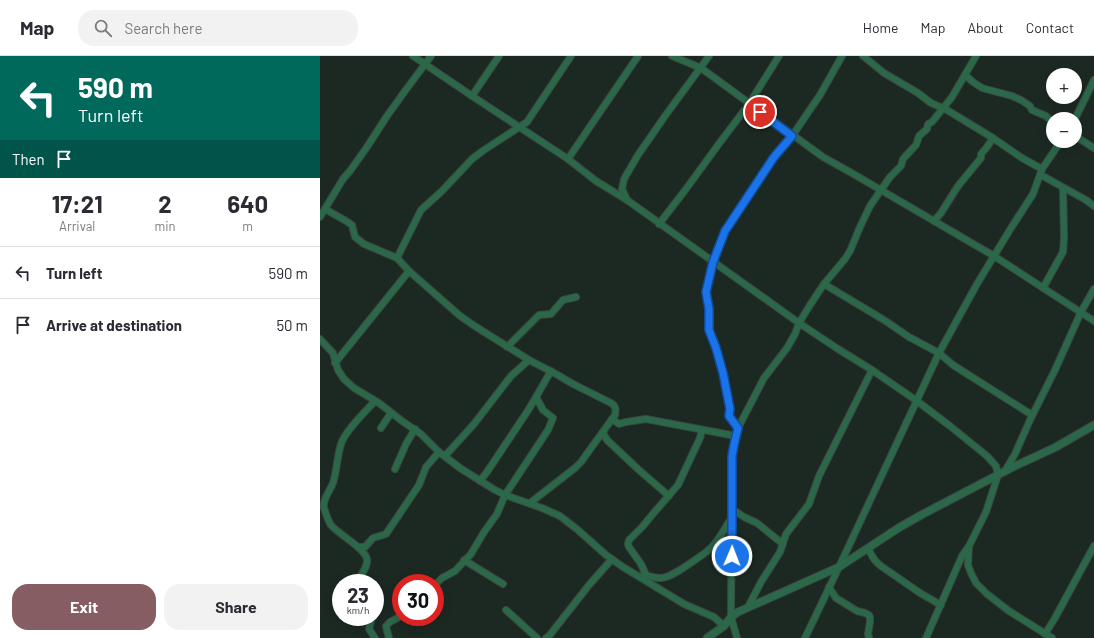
<!DOCTYPE html>
<html lang="en">
<head>
<meta charset="utf-8">
<style>
  :root { --surface:#fff; --page:#f2f2f3; --text:#2b2b33; --muted:#7c7c81; --line:#e1e1e2; --accent:#865d62 }
  body { margin:0; font-family:Barlow,sans-serif; background:var(--page); color:var(--text); height:100vh; display:flex; flex-direction:column; font-size:15px; white-space:nowrap }
  * { box-sizing:border-box; margin:0 }
  p { font-size:13px; color:var(--muted) }
  .icon { flex:none; width:22px; height:22px; fill:none; stroke:currentColor; stroke-width:2; stroke-linecap:round; stroke-linejoin:round }
  .map { position:relative; flex:1; overflow:hidden }
  .panel { display:flex; flex-direction:column; background:var(--surface); width:320px }
  .panel>* { flex:none }
  .banner { background:#00695c; color:#fff; overflow:hidden }
  .buttons { position:absolute; left:726px; top:12px; display:grid; gap:8px }
  .buttons a { display:grid; place-items:center; width:36px; height:36px; border-radius:50%; background:var(--surface); box-shadow:0 2px 10px #0003; font-size:20px }
  .speed { position:absolute; left:12px; top:518px; display:flex; gap:8px; font-size:20px; font-weight:700; text-align:center }
  .speed>* { display:grid; place-content:center; width:52px; height:52px; border-radius:50%; background:var(--surface); box-shadow:0 2px 10px #0003; line-height:1 }
  .speed small { font-size:10px; font-weight:400 }
  .speed .limit { border:6px solid #d22; background:#fff; color:#111 }
  .pin { position:absolute; display:grid; place-items:center; width:34px; height:34px; color:#fff; margin:-17px; border:2px solid #fff; border-radius:50%; box-shadow:0 1px 4px #0007 }
  .me { position:absolute; width:44px; margin:-22px; rotate:1deg; stroke-linejoin:round; filter:drop-shadow(0 0 3px #0008) }
  .turn { display:flex; align-items:center; gap:14px; height:84px; padding:0 12px; font-size:18px }
  .turn .icon { width:52px; height:52px; stroke-width:2.5 }
  .turn b { display:block; font-size:28px; line-height:34px }
  .then { display:flex; align-items:center; height:38px; padding:0 12px; background:#0003; gap:8px; font-size:15px }
  .eta { display:flex; justify-content:space-evenly; align-items:center; height:68px; text-align:center }
  .eta b { font-size:24px; font-weight:700; line-height:28px }
  .primary-button { display:flex; gap:8px; margin-top:auto; padding:8px 12px }
  .primary-button a { flex:1; height:46px; border-radius:16px; background:var(--accent); color:#fff; font-size:16px; font-weight:700; line-height:46px; text-align:center }
  .primary-button a+a { background:var(--page); color:var(--text) }
  ul { padding:0; list-style:none }
  li { display:flex; align-items:center; gap:12px; height:52px; padding:0 12px; border-top:1px solid var(--line) }
  li div { flex:1 }
  li b { display:block; font-size:15px }
  li em { font-style:normal }
  header { display:flex; align-items:center; gap:24px; box-sizing:border-box; height:56px; padding:0 20px; background:var(--surface); border-bottom:1px solid var(--line) }
  header strong { font-size:19px }
  nav { display:flex; gap:22px; margin-inline-start:auto; font-size:14px }
  .search { width:280px; height:36px; background:var(--page); display:flex; align-items:center; gap:10px; box-sizing:border-box; padding:0 14px; border-radius:16px; color:var(--muted); font-size:15px }
  main { display:flex; flex:1; min-height:0 }
  .map>svg:first-child { display:block }
</style>
</head>
<body>
<header>
<strong>Map</strong>
<div class="search"><svg class="icon" aria-label="search" viewBox="0 0 24 24"><circle cx="10" cy="10" r="6"/><path d="M15 15l6 6"/></svg>Search here</div>
<nav><a>Home</a><a>Map</a><a>About</a><a>Contact</a></nav>
</header>
<main>
<section class="panel">
<div class="banner">
<div class="turn"><svg class="icon" aria-label="left" viewBox="0 0 24 24"><path d="M17 20v-9H6M10 6l-5 5 5 5"/></svg><div><b>590 m</b>Turn left</div></div>
<div class="then">Then<svg class="icon" aria-label="arrive" viewBox="0 0 24 24"><path d="M6 21V4h12l-3 4 3 4H6"/></svg></div>
</div>
<div class="eta">
<div><b>17:21</b><p>Arrival</p></div>
<div><b>2</b><p>min</p></div>
<div><b>640</b><p>m</p></div>
</div>
<ul>
<li><svg class="icon" aria-label="left" viewBox="0 0 24 24"><path d="M17 20v-9H6M10 6l-5 5 5 5"/></svg><div><b>Turn left</b></div><em>590 m</em></li>
<li><svg class="icon" aria-label="arrive" viewBox="0 0 24 24"><path d="M6 21V4h12l-3 4 3 4H6"/></svg><div><b>Arrive at destination</b></div><em>50 m</em></li>
</ul>
<div class="primary-button"><a>Exit</a><a>Share</a></div>
</section>
<div class="map">
<svg width="774" height="582" viewBox="0 0 774 582">
  <rect width="100%" height="100%" fill="#1c2922"/>
  <g fill="none" stroke-linecap="round" stroke-linejoin="round">
    <defs>
      <g id="minor">
        <polyline points="93,0 152,40 248,103 276,125 307,144 479,267 518,293 552,314 597,345 630,370 667,400 676,410 678,419 666,456 649,490 648,509 651,517 656,527 667,538 689,555 732,582"/>
        <polyline points="352,0 381,12 503,101 530,116 674,200 774,265"/>
        <polyline points="543,0 564,17 598,37 611,47 627,54 673,82 702,102 722,113"/>
        <polyline points="645,19 653,26 662,32 692,40 701,44 710,50 712,54 726,60 731,65 733,66"/>
        <polyline points="152,40 179,0"/>
        <polyline points="755,63 774,24"/>
        <polyline points="755,80 774,92"/>
        <polyline points="248,103 318,0"/>
        <polyline points="721,119 766,144 774,150"/>
        <polyline points="307,144 302,133 304,123 318,99 345,60 389,0"/>
        <path d="M5,153L26,165L32,169L35,181L44,188L77,202L89,215L139,259L153,269L209,304L236,318L253,328L291,347C296,350 296,353 295,359L261,406L255,412L210,447"/>
        <polyline points="0,161 23,123 30,115 47,91 67,60 85,35 111,0"/>
        <polyline points="614,165 621,157 638,130 661,102 661,98 667,91 673,82"/>
        <polyline points="339,168 366,133 398,89 429,48 459,0"/>
        <polyline points="77,202 101,154 122,135 152,103 164,94 207,66 251,0"/>
        <polyline points="504,228 564,264 589,281 619,297 633,309 712,359"/>
        <polyline points="723,232 743,196 744,182 743,132"/>
        <polyline points="0,283 13,297 18,314 24,323 34,332 59,347 82,365 101,378 119,396 140,412 175,434 185,439 222,452 240,460 258,474 286,499 303,511 364,548 394,561 404,570"/>
        <polyline points="187,291 219,259 231,258 243,244 256,241"/>
        <polyline points="15,307 89,215"/>
        <polyline points="292,363 299,368 306,366 326,363 416,380"/>
        <polyline points="61,372 71,357"/>
        <polyline points="418,372 409,360 410,353 403,317 396,292 389,274 389,253 386,236 393,206 405,175 454,101 472,80 500,39 522,0"/>
        <polyline points="283,377 287,384 319,414 349,440"/>
        <polyline points="125,400 154,368 191,320 209,304"/>
        <polyline points="75,413 86,388 95,373"/>
        <polyline points="685,415 695,398 710,364 735,314 761,256 774,233"/>
        <polyline points="160,425 167,416 209,353 231,315"/>
        <polyline points="412,453 424,461 437,467 463,488"/>
        <polyline points="38,491 45,491 53,482 66,478 99,429 106,411 119,396"/>
        <path d="M548,492C551,499 555,506 561,510L600,537L621,549"/>
        <polyline points="144,504 183,528"/>
        <path d="M323,519C329,520 335,522 341,522C352,522 376,503 385,497C397,489 404,473 412,461"/>
        <polyline points="326,519 321,508 309,491 308,488 309,484 323,470 332,459 358,429 380,382 382,374"/>
        <path d="M41,527L39,522C43,516 48,510 47,503C44,491 19,479 11,469C8,465 6,458 4,452C2,444 10,435 13,427C17,414 17,401 21,388C25,375 46,355 55,345"/>
        <polyline points="115,529 122,522 135,515 151,498 164,476 177,458 185,439 228,374 233,362 223,354 216,341"/>
        <polyline points="509,531 514,539 516,542 537,555 545,557 549,559 550,561 550,566 548,578 549,582"/>
        <polyline points="428,551 441,526 460,496 466,478 489,448 499,420 552,314"/>
        <polyline points="186,554 217,582"/>
        <polyline points="52,561 49,573 55,582"/>
        <polyline points="725,578 735,562 774,490"/>
        <polyline points="69,582 66,570 70,566 81,560"/>
        <polyline points="226,582 229,580 269,529 292,503"/>
        <polyline points="417,582 411,561 412,414 414,389 418,372 444,322 467,292 475,278 479,267 490,249 504,228 525,203 530,195 540,171 550,150 570,121 581,110 583,103 596,89 599,80 607,73 608,68 612,66 632,41 656,0"/>
        <polyline points="485,582 519,511 619,297 657,228 691,172 713,138 722,113 741,85"/>
        <polyline points="606,582 642,500 649,490"/>
      </g>
      <polyline id="tertiary" points="387,582 404,570 411,561 418,556 519,511 580,471 603,458 693,411 736,391 774,369"/>
    </defs>
    <use href="#minor" stroke="#3b4740" stroke-width="8"/>
    <use href="#tertiary" stroke="#3b4740" stroke-width="9"/>
    <use href="#minor" stroke="#2b6849" stroke-width="6"/>
    <use href="#tertiary" stroke="#2b6849" stroke-width="7"/>
  </g>
  <g fill="none" stroke-linecap="round" stroke-linejoin="round">
    <defs>
      <polyline id="route" points="412,500 412,400 414,389 418,372 409,360 410,353 403,317 396,292 389,274 389,253 386,236 393,206 405,175 413,163 454,101 472,80 440,56"/>
    </defs>
    <use href="#route" stroke="#114b97" stroke-width="10"/>
    <use href="#route" stroke="#1a73e8" stroke-width="7"/>
  </g>
</svg>
<div class="buttons">
<a>+</a>
<a>−</a>
</div>
<div class="speed"><div>23<small>km/h</small></div><div class="limit">30</div></div>
<div class="pin" style="left:440px;top:56px;background:#d93025"><svg class="icon" aria-label="arrive" viewBox="0 0 24 24"><path d="M6 21V4h12l-3 4 3 4H6"/></svg></div>
<svg class="me" style="left:412px;top:500px" viewBox="-20 -20 40 40"><circle r="17" fill="#1a73e8" stroke="#fff" stroke-width="3"/><path d="M0-11L8 9 0 5-8 9z" fill="#fff"/></svg>
</div>
</main>
</body>
</html>
